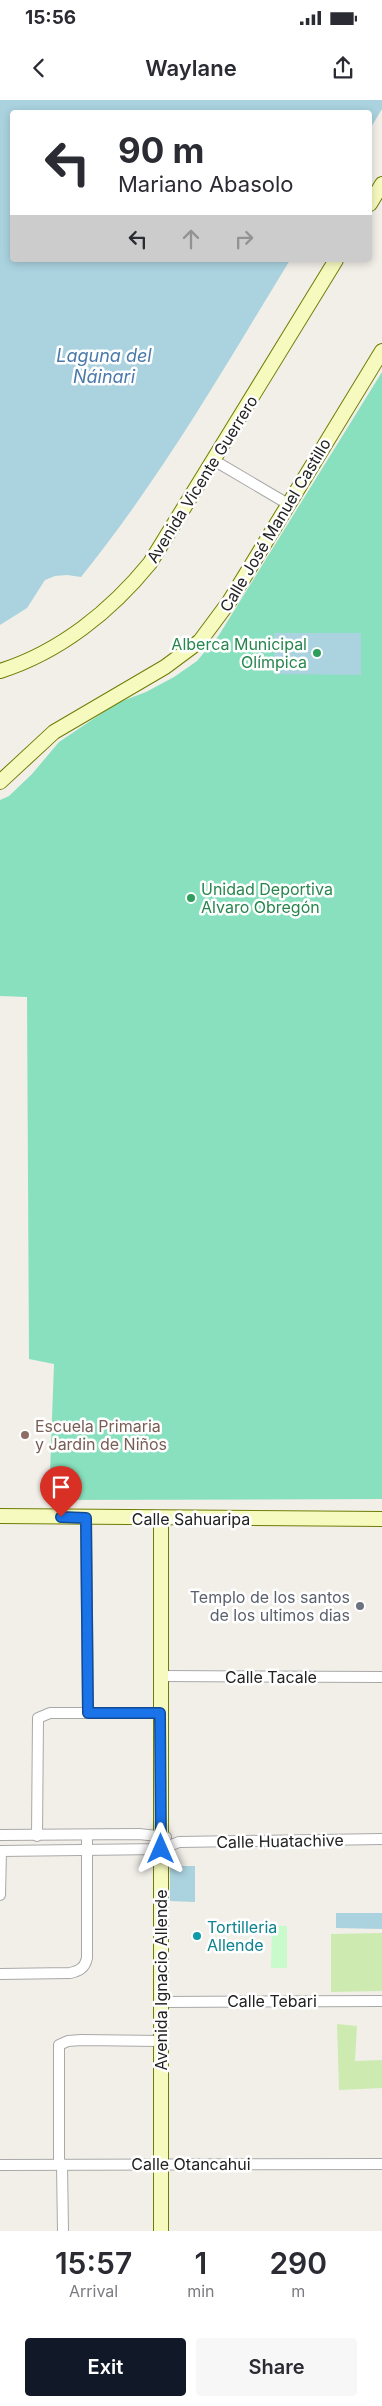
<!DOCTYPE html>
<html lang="en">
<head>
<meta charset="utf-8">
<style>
  :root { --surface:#fff; --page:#f7f7f7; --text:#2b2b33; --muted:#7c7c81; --accent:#111827 }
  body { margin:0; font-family:Inter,sans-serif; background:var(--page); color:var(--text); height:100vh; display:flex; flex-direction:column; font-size:19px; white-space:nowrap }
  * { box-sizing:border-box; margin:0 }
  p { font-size:16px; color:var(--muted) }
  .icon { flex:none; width:28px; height:28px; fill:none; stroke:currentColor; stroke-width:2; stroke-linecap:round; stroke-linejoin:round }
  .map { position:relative; height:2131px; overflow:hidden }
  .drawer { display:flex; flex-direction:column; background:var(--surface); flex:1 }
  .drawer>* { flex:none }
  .hud { position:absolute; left:10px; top:10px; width:362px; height:152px; border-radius:5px; box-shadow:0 2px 8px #0003; background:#fff; color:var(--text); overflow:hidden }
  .pin { position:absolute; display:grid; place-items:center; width:42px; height:42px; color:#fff; margin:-51px -21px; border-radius:50% 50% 50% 0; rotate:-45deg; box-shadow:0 0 5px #0007 }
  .pin .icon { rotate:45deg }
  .me { position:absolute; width:55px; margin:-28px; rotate:0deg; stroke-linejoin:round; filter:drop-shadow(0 0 4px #0008) }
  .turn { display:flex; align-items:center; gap:18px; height:105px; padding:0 25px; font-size:22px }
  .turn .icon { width:65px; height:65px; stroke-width:2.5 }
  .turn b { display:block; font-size:35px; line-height:42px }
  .lanes { display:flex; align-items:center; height:48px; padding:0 25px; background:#0003; justify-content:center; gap:25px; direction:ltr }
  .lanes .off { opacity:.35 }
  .eta { display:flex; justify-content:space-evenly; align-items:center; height:85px; text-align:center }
  .eta b { font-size:30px; font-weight:600; line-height:35px }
  .button { display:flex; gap:10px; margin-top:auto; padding:10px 25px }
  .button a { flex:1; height:58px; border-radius:5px; background:var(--accent); color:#fff; font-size:20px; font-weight:600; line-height:58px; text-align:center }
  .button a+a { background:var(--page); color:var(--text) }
  .status { display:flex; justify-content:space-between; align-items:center; height:35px; padding:0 25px; background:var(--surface); direction:ltr }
  .status svg { height:14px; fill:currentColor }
  header { display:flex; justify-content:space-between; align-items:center; height:65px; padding:0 25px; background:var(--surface); font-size:22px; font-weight:600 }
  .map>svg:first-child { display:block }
</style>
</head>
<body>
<div class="status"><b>15:56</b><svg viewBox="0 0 49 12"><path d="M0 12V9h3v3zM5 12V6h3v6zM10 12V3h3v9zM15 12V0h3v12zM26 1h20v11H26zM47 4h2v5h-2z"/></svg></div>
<header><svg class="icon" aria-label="back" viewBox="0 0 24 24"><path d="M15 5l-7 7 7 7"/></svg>Waylane<svg class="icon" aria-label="share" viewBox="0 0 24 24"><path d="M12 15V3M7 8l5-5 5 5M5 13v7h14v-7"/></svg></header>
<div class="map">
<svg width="382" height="2131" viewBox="0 0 382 2131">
  <rect width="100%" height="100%" fill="#f2efe9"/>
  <g fill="#cdebb0">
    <polygon points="382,1833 382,1891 331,1892 331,1834"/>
    <polygon points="337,1924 357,1926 355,1961 382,1960 382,1988 339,1990"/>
  </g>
  <polygon fill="#c8facc" points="272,1826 287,1826 287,1868 271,1868"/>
  <polygon fill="#88e0be" points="382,272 382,1399 49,1400 54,1264 29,1259 27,897 0,896 0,700 9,696 32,674 59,642 117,603 146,592 174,577 197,561 219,535"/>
  <g fill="#aad3df">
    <path d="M0,0H382V9L370,29V12H12V160H290C224,268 161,378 81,477L67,475L55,476L45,480L27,508L0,525Z"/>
    <polygon points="274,533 361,533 361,575 274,574"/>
    <polygon points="170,1766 195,1766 195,1802 170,1801"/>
    <polygon points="336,1813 382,1813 382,1829 336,1828"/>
  </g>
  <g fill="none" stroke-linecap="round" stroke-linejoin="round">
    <defs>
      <g id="street">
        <polyline points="215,361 288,404"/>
        <polyline points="86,1418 88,1613"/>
        <polyline points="161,1576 382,1577"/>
        <polyline points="0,1735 139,1734 166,1737"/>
        <polyline points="37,1736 38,1618 50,1613 160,1613"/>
        <polyline points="0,1751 161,1749 179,1742 382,1739"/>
        <polyline points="0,1795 1,1751"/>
        <path d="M0,1874L70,1873C79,1871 85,1868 87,1858V1736"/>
        <polyline points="162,1902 382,1901"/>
        <polyline points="59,2064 59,1945 68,1941 81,1940 161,1941"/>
        <polyline points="62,2064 63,2131"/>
        <polyline points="0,2065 382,2064"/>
      </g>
      <g id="secondary">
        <polyline points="370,104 382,84"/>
        <path d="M0,571C60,552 111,511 150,463L336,160"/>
        <polyline points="0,682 54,632 165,567 200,541 229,502 382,251"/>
        <polyline points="0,1416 382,1419"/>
        <polyline points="161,1419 161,2131"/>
      </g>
    </defs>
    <use href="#street" stroke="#a9a9a9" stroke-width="12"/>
    <use href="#secondary" stroke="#707d05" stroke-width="16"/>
    <use href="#street" stroke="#fff" stroke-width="10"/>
    <use href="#secondary" stroke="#f7fabf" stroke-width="14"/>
  </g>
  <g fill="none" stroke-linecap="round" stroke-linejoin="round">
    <defs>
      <polyline id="route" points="61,1417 86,1418 88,1613 160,1613 161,1749"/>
    </defs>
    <use href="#route" stroke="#114b97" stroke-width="12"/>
    <use href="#route" stroke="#1a73e8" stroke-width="9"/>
  </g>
  <g fill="#2e9e5b" stroke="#fff" stroke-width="2">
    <circle cx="317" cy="553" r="5"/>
    <circle cx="191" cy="798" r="5"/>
  </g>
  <circle fill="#8d6e63" stroke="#fff" stroke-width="2" cx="25" cy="1335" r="5"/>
  <circle fill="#6b7280" stroke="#fff" stroke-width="2" cx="360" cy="1506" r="5"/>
  <circle fill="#0f9aa8" stroke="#fff" stroke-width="2" cx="197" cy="1836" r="5"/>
  <g text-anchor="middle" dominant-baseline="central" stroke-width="5" stroke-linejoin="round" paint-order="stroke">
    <g font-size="16" fill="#222" stroke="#fff">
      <text transform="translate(202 379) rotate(-58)">Avenida Vicente Guerrero</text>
      <text transform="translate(275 425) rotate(-59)">Calle José Manuel Castillo</text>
      <text x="191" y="1419">Calle Sahuaripa</text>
      <text x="271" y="1577">Calle Tacale</text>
      <text transform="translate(280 1741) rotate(-1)">Calle Huatachive</text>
      <text transform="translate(161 1880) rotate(-90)">Avenida Ignacio Allende</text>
      <text x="272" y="1901">Calle Tebari</text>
      <text x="191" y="2064">Calle Otancahui</text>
    </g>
    <g font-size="16" fill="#27864d" stroke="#fff" text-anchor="end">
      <text x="307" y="544">Alberca Municipal<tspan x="307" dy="18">Olímpica</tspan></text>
      <text x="201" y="789" text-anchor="start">Unidad Deportiva<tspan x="201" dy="18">Alvaro Obregón</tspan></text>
    </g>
    <g font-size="16" fill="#785e54" stroke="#fff" text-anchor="start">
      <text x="35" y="1326">Escuela Primaria<tspan x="35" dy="18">y Jardin de Niños</tspan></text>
    </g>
    <g font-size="16" fill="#5b616d" stroke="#fff" text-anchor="end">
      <text x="350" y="1497">Templo de los santos<tspan x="350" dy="18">de los ultimos dias</tspan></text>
    </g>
    <g font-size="16" fill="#0d838f" stroke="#fff" text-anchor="start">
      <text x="207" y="1827">Tortilleria<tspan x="207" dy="18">Allende</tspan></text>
    </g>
    <g font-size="18" font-style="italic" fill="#4a7aab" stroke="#fff">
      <text x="104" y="255">Laguna del<tspan x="104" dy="21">Náinari</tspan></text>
    </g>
  </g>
</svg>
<div class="pin" style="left:61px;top:1417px;background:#d93025"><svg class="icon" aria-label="arrive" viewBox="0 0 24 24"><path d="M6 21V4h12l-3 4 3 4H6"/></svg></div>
<svg class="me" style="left:161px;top:1749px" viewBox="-20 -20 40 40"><path d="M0-17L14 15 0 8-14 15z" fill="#1a73e8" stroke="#fff" stroke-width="4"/></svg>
<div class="hud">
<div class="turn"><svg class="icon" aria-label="left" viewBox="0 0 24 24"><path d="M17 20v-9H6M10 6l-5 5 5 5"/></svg><div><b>90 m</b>Mariano Abasolo</div></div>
<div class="lanes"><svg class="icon" aria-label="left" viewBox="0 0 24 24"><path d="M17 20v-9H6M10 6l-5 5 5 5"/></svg><svg class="icon off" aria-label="ahead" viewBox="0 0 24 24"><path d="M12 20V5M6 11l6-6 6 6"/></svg><svg class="icon off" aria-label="right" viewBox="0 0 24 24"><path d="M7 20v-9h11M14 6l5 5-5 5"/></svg></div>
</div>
</div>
<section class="drawer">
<div class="eta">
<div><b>15:57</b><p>Arrival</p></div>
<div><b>1</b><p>min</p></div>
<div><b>290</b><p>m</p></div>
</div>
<div class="button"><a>Exit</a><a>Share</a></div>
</section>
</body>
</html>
